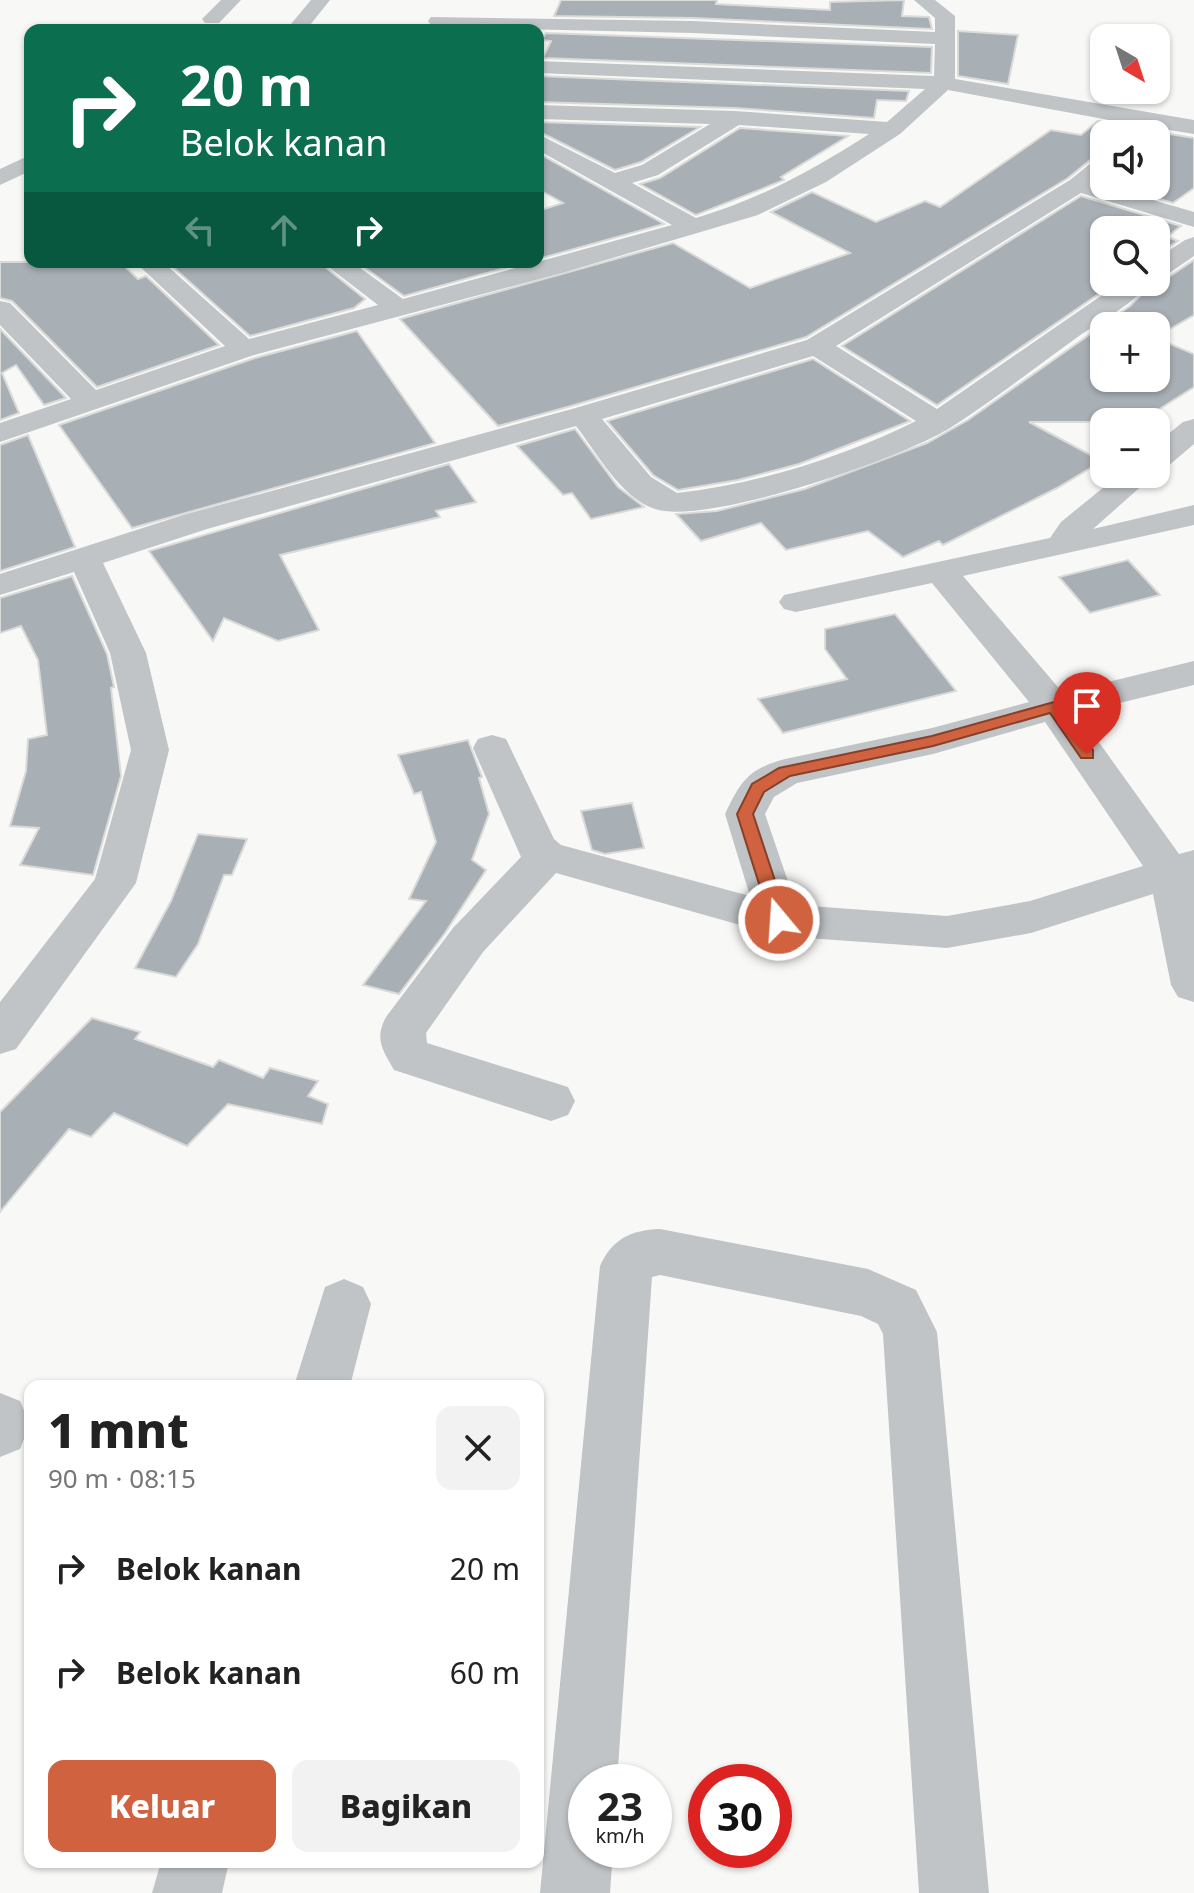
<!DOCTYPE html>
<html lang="id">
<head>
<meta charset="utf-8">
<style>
  :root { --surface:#fff; --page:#f2f2f2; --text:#222; --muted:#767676; --accent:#d0623f }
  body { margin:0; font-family:"Noto Sans",sans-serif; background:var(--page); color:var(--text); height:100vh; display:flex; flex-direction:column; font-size:30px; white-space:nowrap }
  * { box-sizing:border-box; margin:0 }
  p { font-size:26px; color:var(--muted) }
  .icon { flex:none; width:44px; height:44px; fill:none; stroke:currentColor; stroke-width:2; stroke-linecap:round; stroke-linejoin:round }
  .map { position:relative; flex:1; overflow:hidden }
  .side { position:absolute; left:24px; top:1380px; width:520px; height:488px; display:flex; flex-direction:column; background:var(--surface); border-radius:16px; box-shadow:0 2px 6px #0004 }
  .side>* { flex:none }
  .banner { position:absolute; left:24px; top:24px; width:520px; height:244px; border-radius:16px; box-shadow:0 2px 6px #0004; background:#0b6e4f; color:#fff; overflow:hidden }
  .needle { width:52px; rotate:141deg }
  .fabs { position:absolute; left:1090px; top:24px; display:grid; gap:16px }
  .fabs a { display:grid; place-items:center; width:80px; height:80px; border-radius:16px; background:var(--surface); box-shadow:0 2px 6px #0004; font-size:40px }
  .speed { position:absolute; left:568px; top:1764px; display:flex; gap:16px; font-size:40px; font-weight:700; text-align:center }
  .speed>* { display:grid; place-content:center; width:104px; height:104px; border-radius:50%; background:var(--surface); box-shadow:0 2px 6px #0004; line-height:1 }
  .speed small { font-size:20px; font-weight:400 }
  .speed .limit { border:12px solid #d22; background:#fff; color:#111 }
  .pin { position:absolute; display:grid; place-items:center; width:68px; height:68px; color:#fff; margin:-82px -34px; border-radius:50% 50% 50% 0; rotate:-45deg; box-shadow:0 0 8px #0007 }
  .pin .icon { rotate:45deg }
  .me { position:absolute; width:88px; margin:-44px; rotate:342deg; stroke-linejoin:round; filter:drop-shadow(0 0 6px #0008) }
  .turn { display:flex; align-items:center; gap:28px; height:168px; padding:0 24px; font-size:36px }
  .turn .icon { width:104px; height:104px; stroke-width:2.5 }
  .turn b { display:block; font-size:56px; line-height:68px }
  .lanes { display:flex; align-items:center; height:76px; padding:0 24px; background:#0003; justify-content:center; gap:40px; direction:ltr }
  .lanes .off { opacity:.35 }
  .round { display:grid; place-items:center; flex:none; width:84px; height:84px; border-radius:16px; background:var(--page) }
  .summary { display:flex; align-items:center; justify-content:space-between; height:136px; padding:0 24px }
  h1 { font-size:48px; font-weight:800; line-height:60px }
  .cta { display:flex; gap:16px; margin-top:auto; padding:16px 24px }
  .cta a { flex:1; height:92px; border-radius:16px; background:var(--accent); color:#fff; font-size:32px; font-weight:800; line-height:92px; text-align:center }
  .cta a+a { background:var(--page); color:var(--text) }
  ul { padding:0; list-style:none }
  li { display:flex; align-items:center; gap:24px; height:104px; padding:0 24px }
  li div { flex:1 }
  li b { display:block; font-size:30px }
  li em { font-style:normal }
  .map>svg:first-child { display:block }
</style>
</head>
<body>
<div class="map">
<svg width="1194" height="1893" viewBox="0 0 1194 1893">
  <rect width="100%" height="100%" fill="#f8f8f6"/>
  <g fill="#a8afb5" stroke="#dadad9" stroke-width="2">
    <polygon points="561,0 717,0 716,4 830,10 830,2 904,0 902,16 929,17 932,29 693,18 554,16"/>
    <polygon points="958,31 1018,35 1008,84 958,76"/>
    <polygon points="546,33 932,47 931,73 543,58 551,41 542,40"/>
    <polygon points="538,76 909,91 906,101 877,100 874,118 735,108 538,102"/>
    <polygon points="1098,121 1131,127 1126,134 1104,134 1104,154 1094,157 1068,178 806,337 571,406 498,426 400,319 673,243 750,288 850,253 771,212 812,192 876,222 925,201 940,207 1051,130 1081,135"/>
    <polygon points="538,122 700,127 641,162 615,170 538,131"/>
    <polygon points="740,128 848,136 781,177 784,180 696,215 640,184 660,178"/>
    <polygon points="1158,132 1194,138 1194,188 1173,203 1116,186 1156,186"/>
    <polygon points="538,153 664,224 538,259 538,211 563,203 538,189"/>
    <polygon points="1081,196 1181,226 1167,237 1178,241 1156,255 1156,230 1104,230 1104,282 1116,282 937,405 842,346"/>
    <polygon points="1194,260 1194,315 1156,337 1156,326 1104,326 1104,378 1156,378 1156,338 1194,354 1194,387 1139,422 1029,422 1102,461 1057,488 943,545 939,541 903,557 868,531 786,550 761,523 701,541 676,514 717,511 805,489 927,443 968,420 1130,306 1154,282 1167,278"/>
    <polygon points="0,262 120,262 138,279 146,276 219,345 97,387 12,301 0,298"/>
    <polygon points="195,262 319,262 365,299 354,308 250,336 174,268"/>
    <polygon points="357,262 526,262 404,296"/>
    <polygon points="0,329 66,398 44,405 16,365 2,373 19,413 0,420"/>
    <polygon points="357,331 435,443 132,528 59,425 255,358"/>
    <polygon points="813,359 910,421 799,464 738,480 678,490 653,475 607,421"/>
    <polygon points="575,429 618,487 644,507 591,519 572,493 563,495 517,446"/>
    <polygon points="28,435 75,547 0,571 0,445"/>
    <polygon points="449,464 476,502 436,511 440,517 280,555 319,630 278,641 224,618 213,641 149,551"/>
    <polygon points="1128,560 1160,595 1090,613 1059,577"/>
    <polygon points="72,576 107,654 114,687 111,688 121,776 93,875 20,865 39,828 10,826 26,771 28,739 47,735 38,660 21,626 0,633 0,598"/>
    <polygon points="895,614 956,691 783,733 758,699 847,679 825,649 825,629"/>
    <polygon points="468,740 482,777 479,778 489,814 472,860 486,870 445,933 399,994 363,985 426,901 409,899 436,842 421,792 414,794 398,755"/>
    <polygon points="632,803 644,848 605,854 592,850 581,811"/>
    <polygon points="198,834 247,839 232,875 224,875 198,944 176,977 135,968 171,901"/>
    <polygon points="92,1018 140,1032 135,1039 213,1067 219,1060 263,1078 270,1068 318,1081 308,1096 328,1104 322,1124 228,1104 187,1146 114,1113 91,1137 69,1129 0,1212 0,1112"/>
  </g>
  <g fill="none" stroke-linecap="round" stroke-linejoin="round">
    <g fill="#c0c4c7" fill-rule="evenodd">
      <polygon points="221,0 241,0 219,23 205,23 202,19"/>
      <polygon points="311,0 330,0 306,30 286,30"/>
      <path d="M914,0H935L955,16V79L1194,120V134L1157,128L1152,134H1129L1136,125L948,90L900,134L826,182L758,215L562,273L254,355L0,442V423L71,399L0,325V301L10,303L96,390L225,346L135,262H163L249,339L378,305L322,262H352L403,299L672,225L538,150V134L615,173L642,165L710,124L538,119V105L735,111L887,122L925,89L538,73V61L934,76L935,44L693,33L438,27L431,25L428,21L431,17L693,21L935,32V18ZM739,125L869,134C813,170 760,199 696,218L632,183L658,175Z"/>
      <polygon points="30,155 30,171 0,185 0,169"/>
      <path d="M1104,157V176L1095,183L1194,212V227L1081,193L836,346L937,409L1121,282H1151C1138,301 1099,322 1079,336C1036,367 994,400 950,428C902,458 707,526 655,509C621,498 597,453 576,426L207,529L103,563L146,653L169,750L136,883L16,1049L0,1054V1002L95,879L131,750L110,653L74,572L0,595V574L183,515L572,409L807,340L1070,180L1096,159ZM813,356L916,421C843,457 758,484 677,493L651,477L602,419Z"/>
      <polygon points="1194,237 1194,256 1165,276 1156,278 1156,259 1185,240"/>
      <polygon points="1194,419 1194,444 1167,467 1156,469 1156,444 1183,422"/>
      <path d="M1120,474H1155L1093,529L1194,505V525L963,576L1063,693L1194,661V685L1078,713L1179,854L1194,850V1002L1178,997L1171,985L1153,894L1031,933L947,948L779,936L556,873L483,952L426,1033L427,1043L568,1087L575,1101L568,1115L551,1121L394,1070C383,1050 374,1040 386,1017L453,928L521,857L473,748L478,739L492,735L506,739L554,839L561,845L750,896L725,814C741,781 748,769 785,759L932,728L1029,702L932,583L796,612L784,609L779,602L784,595L1050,538L1061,522ZM1045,722L1143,866L1030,901L947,916L796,905L765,814L774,797L797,783L933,754Z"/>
      <path d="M660,1229L868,1269L916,1290L937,1332L989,1893H919L883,1334L878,1324L861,1316L660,1275L652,1277L617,1782H586V1850H613L610,1893H540L600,1266C612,1239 631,1230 660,1229Z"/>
      <polygon points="344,1279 363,1287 371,1304 350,1386 294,1386 325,1287"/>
      <path d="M0,1393L20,1401C29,1421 29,1428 20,1449L0,1457Z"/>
      <polygon points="161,1862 229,1862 222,1893 152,1893"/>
    </g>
  </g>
  <polygon fill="#d0623f" stroke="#874029" stroke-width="2" points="1054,702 1060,703 1093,750 1093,758 1081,758 1050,713 933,746 790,776 764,792 753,814 788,920 779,927 772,925 737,814 752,784 779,768 932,736"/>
</svg>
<div class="fabs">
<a><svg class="needle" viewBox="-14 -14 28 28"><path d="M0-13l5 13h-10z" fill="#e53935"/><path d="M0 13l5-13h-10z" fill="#767676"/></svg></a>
<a><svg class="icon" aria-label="sound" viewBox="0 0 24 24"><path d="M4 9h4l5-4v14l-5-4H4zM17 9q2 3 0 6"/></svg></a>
<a><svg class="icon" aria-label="search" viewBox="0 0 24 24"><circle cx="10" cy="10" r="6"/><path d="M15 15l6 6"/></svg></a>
<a>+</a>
<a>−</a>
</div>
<div class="speed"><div>23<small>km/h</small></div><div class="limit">30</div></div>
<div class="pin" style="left:1087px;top:754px;background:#d93025"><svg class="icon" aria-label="arrive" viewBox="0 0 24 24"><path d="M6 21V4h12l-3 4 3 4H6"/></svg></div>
<svg class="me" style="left:779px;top:920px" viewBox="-20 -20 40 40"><circle r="17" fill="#d0623f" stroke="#fff" stroke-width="3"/><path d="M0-11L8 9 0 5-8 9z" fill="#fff"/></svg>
<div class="banner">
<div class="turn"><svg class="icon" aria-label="right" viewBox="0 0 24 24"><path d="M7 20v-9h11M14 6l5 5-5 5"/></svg><div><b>20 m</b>Belok kanan</div></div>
<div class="lanes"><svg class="icon off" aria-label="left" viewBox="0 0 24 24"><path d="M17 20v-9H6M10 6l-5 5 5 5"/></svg><svg class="icon off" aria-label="ahead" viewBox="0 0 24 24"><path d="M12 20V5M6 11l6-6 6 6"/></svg><svg class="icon" aria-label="right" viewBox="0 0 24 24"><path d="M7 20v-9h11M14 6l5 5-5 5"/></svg></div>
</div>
<section class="side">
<div class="summary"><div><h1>1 mnt</h1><p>90 m · 08:15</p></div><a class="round"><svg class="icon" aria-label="close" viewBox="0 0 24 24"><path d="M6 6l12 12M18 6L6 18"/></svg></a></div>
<ul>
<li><svg class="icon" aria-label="right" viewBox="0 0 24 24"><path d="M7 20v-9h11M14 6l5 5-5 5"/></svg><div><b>Belok kanan</b></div><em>20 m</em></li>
<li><svg class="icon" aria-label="right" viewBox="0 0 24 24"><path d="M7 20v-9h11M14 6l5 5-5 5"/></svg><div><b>Belok kanan</b></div><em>60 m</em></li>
</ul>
<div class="cta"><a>Keluar</a><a>Bagikan</a></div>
</section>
</div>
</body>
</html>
